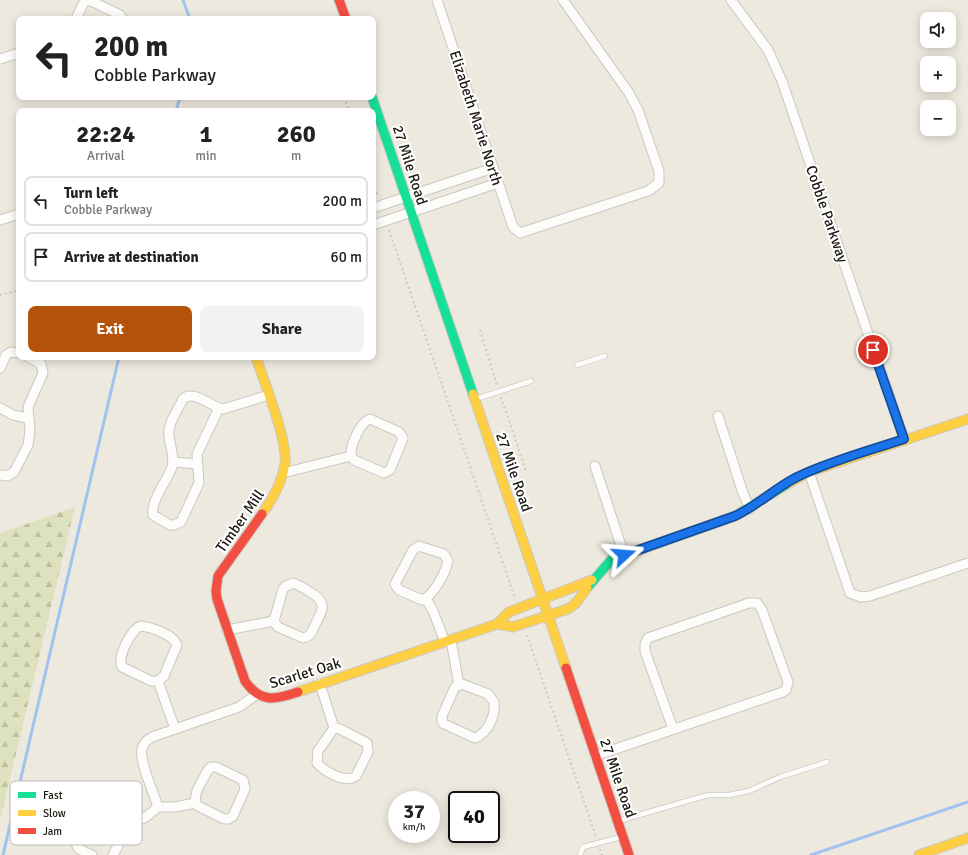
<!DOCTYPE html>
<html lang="en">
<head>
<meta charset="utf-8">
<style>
  :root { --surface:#fff; --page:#f2f2f2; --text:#222; --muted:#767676; --line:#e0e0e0; --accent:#b45309 }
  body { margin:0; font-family:Signika,sans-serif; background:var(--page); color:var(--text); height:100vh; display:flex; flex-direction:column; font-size:15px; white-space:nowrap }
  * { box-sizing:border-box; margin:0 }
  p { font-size:13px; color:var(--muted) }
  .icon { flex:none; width:22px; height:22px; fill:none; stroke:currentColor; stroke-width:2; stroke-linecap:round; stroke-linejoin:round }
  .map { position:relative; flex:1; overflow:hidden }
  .details { position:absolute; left:16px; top:108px; width:360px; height:252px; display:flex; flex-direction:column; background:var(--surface); border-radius:8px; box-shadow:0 2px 10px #0003 }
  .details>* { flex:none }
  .guide { position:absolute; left:16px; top:16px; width:360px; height:84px; border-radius:8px; box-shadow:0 2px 10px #0003; background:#fff; color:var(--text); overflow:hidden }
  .buttons { position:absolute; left:920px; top:12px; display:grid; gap:8px }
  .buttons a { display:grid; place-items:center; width:36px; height:36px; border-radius:8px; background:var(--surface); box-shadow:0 2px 10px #0003; font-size:20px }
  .speed { position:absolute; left:388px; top:791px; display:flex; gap:8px; font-size:20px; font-weight:700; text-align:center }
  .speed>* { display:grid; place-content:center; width:52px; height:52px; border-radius:50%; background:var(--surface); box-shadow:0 2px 10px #0003; line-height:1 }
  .speed small { font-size:10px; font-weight:400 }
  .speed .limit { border:2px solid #111; border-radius:6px; background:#fff; color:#111 }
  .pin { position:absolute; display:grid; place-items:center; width:34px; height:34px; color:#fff; margin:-17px; border:2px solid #fff; border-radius:50%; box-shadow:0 1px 4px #0007 }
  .me { position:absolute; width:44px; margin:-22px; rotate:71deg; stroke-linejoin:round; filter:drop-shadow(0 0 3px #0008) }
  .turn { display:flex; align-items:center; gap:14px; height:84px; padding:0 12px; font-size:18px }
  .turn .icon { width:52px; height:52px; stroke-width:2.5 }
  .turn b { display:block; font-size:28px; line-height:34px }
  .eta { display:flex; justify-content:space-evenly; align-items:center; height:68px; text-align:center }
  .eta b { font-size:24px; font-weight:700; line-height:28px }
  .cta { display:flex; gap:8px; margin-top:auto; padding:8px 12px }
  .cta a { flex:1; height:46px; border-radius:8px; background:var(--accent); color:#fff; font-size:16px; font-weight:700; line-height:46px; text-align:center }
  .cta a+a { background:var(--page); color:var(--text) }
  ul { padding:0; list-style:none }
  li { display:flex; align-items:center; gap:12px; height:50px; margin:0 8px 6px; padding:0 4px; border:2px solid var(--line); border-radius:8px }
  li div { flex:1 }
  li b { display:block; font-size:15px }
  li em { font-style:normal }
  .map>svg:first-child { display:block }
</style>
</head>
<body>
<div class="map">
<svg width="968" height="855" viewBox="0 0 968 855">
  <defs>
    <pattern id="forest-firs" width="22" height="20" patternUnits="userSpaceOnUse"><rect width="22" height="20" fill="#dee1bd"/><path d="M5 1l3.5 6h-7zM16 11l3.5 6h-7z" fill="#bec0a1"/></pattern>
  </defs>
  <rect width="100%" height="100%" fill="#eee9de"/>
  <polygon fill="url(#forest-firs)" points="75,507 0,820 0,533"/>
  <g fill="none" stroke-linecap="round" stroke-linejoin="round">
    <g stroke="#a1c3f0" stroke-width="3">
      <polyline points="183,0 190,19"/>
      <polyline points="176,111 180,97"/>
      <polyline points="3,855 119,357"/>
      <polyline points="811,855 968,802"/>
    </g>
    <defs>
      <g id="lane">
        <polyline points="577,365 605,356"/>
        <polyline points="476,399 531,381"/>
        <polyline points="618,821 708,795 729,795 749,791 780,777 827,762"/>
        <polyline points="580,855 583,847 621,837"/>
      </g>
      <g id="street">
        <polyline points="437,0 513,227 520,233 648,191 659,183 659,171 638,110 629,93 563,0"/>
        <polyline points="731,0 768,50 782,81 904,439"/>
        <polyline points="76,19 83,4 86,1 91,1 120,15 123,19"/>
        <polyline points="0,59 19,53"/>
        <polyline points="373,208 493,168"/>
        <polyline points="0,220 19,214"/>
        <polyline points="373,225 498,183"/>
        <polyline points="0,368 6,355 11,352 19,353"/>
        <polyline points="0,408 13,415 28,418"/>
        <path d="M219,408L197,454L199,483L181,522L174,525H170L153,515C150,501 168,480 172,467C175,456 170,447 169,436C167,424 178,410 183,399C193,389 212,407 223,409L269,395"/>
        <polyline points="718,416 743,493 750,509"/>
        <path d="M370,419L399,432L403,438L390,470L384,473L354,460L351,456C350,446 360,422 370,419Z"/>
        <polyline points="173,462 197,464"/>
        <polyline points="595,466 624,555"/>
        <polyline points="809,472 850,593 861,597 870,596 968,563"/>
        <polyline points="283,473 351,456"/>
        <polyline points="0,475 7,476 14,472 28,445 30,431 28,407 43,373 41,364 28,357"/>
        <path d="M419,546L444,554L448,561C445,574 434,595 422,600L399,590L395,584L413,550Z"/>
        <path d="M293,583C299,585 305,589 310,592C328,602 323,610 315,625C312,632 310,637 303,638L278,627L274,621L283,589L286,586Z"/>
        <polyline points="426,598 433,611 445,642"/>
        <path d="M141,626C151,627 174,635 177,645L164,676L158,681H151L122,667C117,657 131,629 141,626Z"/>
        <polyline points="227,630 274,621"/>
        <polyline points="451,640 459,685"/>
        <polyline points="158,681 175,729"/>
        <polyline points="320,684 334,728"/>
        <path d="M462,684L488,694L494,702C496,715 488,733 475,738L444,724L442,721V716L455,687Z"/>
        <path d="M334,728L340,729L367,743L368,752L356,776C346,784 325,772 317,763L318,751Z"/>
        <polyline points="595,756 783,692 786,690 788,682 762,610 757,603 749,603 648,638 645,644 645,651 673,729"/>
        <path d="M211,767H216L243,780L245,789L233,816L229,819H224L198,806C190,797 203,780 208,770Z"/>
        <path d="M158,807C154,793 139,762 142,749C143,743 147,740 152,737L239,707L256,695"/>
        <polyline points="158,807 175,807 195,803"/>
        <polyline points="127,826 146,817 158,807"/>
        <path d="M92,855L79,849L75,842L86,812C95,804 121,817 127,826"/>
        <polyline points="113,855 127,829 127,826"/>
      </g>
      <g id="fast">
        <polyline points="372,97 473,394"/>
        <polyline points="587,588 611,560 735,516 789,483"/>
      </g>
      <g id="slow">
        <path d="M256,357C264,382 288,440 285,464C282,482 273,499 262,514"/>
        <polyline points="473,394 566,668"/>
        <polyline points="789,483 809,472 968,419"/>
        <polyline points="587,588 576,603 568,609 513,627 497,624 509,612 592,580"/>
        <polyline points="298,692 497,624"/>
        <polyline points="919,855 968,838"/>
      </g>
      <g id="jam">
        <polyline points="339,0 346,19"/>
        <path d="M262,514L218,576L216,591L217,599L245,681C260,703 275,700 298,692"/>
        <polyline points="566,668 629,855"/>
      </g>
    </defs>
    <use href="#lane" stroke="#ccc7bf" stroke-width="6"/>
    <use href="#street" stroke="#ccc7bf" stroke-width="11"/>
    <use href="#fast" stroke="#ccc7bf" stroke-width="11"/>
    <use href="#slow" stroke="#ccc7bf" stroke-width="11"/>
    <use href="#jam" stroke="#ccc7bf" stroke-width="11"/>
    <g stroke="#cbc9c5" stroke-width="2" stroke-dasharray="2 3" stroke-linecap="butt">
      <polyline points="344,97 349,111"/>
      <polyline points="373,183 378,197"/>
      <polyline points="389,230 515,598"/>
      <polyline points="0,295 19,290"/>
      <polyline points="480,330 497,385"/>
      <polyline points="501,397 526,471"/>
      <polyline points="527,635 596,837"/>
      <polyline points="600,849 602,855"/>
    </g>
    <use href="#lane" stroke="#fcfcfa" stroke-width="4.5"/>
    <use href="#street" stroke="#fcfcfa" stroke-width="9"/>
    <use href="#fast" stroke="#16e098" stroke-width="9"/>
    <use href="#slow" stroke="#ffcf43" stroke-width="9"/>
    <use href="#jam" stroke="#f24e42" stroke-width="9"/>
  </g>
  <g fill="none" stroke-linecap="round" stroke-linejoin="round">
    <defs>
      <path id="route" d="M624,555L735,516C757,506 775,488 797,477C830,461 868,451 904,439L873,350"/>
    </defs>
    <use href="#route" stroke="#114b97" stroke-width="10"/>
    <use href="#route" stroke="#1a73e8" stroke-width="7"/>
  </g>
  <g text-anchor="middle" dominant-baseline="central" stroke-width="4" stroke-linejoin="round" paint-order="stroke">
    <g font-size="15" fill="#1c1911" stroke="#fff">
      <text transform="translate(476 118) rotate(72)">Elizabeth Marie North</text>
      <text transform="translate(410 165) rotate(72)">27 Mile Road</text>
      <text transform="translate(827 214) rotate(71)">Cobble Parkway</text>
      <text transform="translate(514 472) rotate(71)">27 Mile Road</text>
      <text transform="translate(240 521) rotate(-55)">Timber Mill</text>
      <text transform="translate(305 673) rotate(-17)">Scarlet Oak</text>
      <text transform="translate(618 778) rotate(71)">27 Mile Road</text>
    </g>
  </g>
  <rect x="10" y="781" width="132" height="64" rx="6" fill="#fff" stroke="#bbbab8" stroke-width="1"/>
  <rect x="18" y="792" width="18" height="6" fill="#16e098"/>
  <rect x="18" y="810" width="18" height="6" fill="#ffcf43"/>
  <rect x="18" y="828" width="18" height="6" fill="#f24e42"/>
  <g font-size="11" fill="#1c1911">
    <text x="43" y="799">Fast</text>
    <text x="43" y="817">Slow</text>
    <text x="43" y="835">Jam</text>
  </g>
</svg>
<div class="buttons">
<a><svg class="icon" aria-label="sound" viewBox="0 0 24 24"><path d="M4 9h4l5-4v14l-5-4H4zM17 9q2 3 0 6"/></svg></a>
<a>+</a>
<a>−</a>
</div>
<div class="speed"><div>37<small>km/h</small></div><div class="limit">40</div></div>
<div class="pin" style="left:873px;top:350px;background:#d93025"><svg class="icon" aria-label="arrive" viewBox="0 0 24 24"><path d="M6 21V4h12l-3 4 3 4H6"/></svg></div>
<svg class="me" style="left:624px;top:555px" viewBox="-20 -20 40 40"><path d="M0-17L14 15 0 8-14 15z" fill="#1a73e8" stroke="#fff" stroke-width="4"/></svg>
<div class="guide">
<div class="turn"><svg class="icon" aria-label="left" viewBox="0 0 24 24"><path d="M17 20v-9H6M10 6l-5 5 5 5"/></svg><div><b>200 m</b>Cobble Parkway</div></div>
</div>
<section class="details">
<div class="eta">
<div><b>22:24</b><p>Arrival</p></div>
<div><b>1</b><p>min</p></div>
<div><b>260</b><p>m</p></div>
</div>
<ul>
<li><svg class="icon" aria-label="left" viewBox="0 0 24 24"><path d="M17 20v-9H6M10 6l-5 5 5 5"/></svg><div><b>Turn left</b><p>Cobble Parkway</p></div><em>200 m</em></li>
<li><svg class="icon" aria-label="arrive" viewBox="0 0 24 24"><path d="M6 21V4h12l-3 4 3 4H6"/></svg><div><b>Arrive at destination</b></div><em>60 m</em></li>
</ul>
<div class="cta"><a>Exit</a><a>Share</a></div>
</section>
</div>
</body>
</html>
